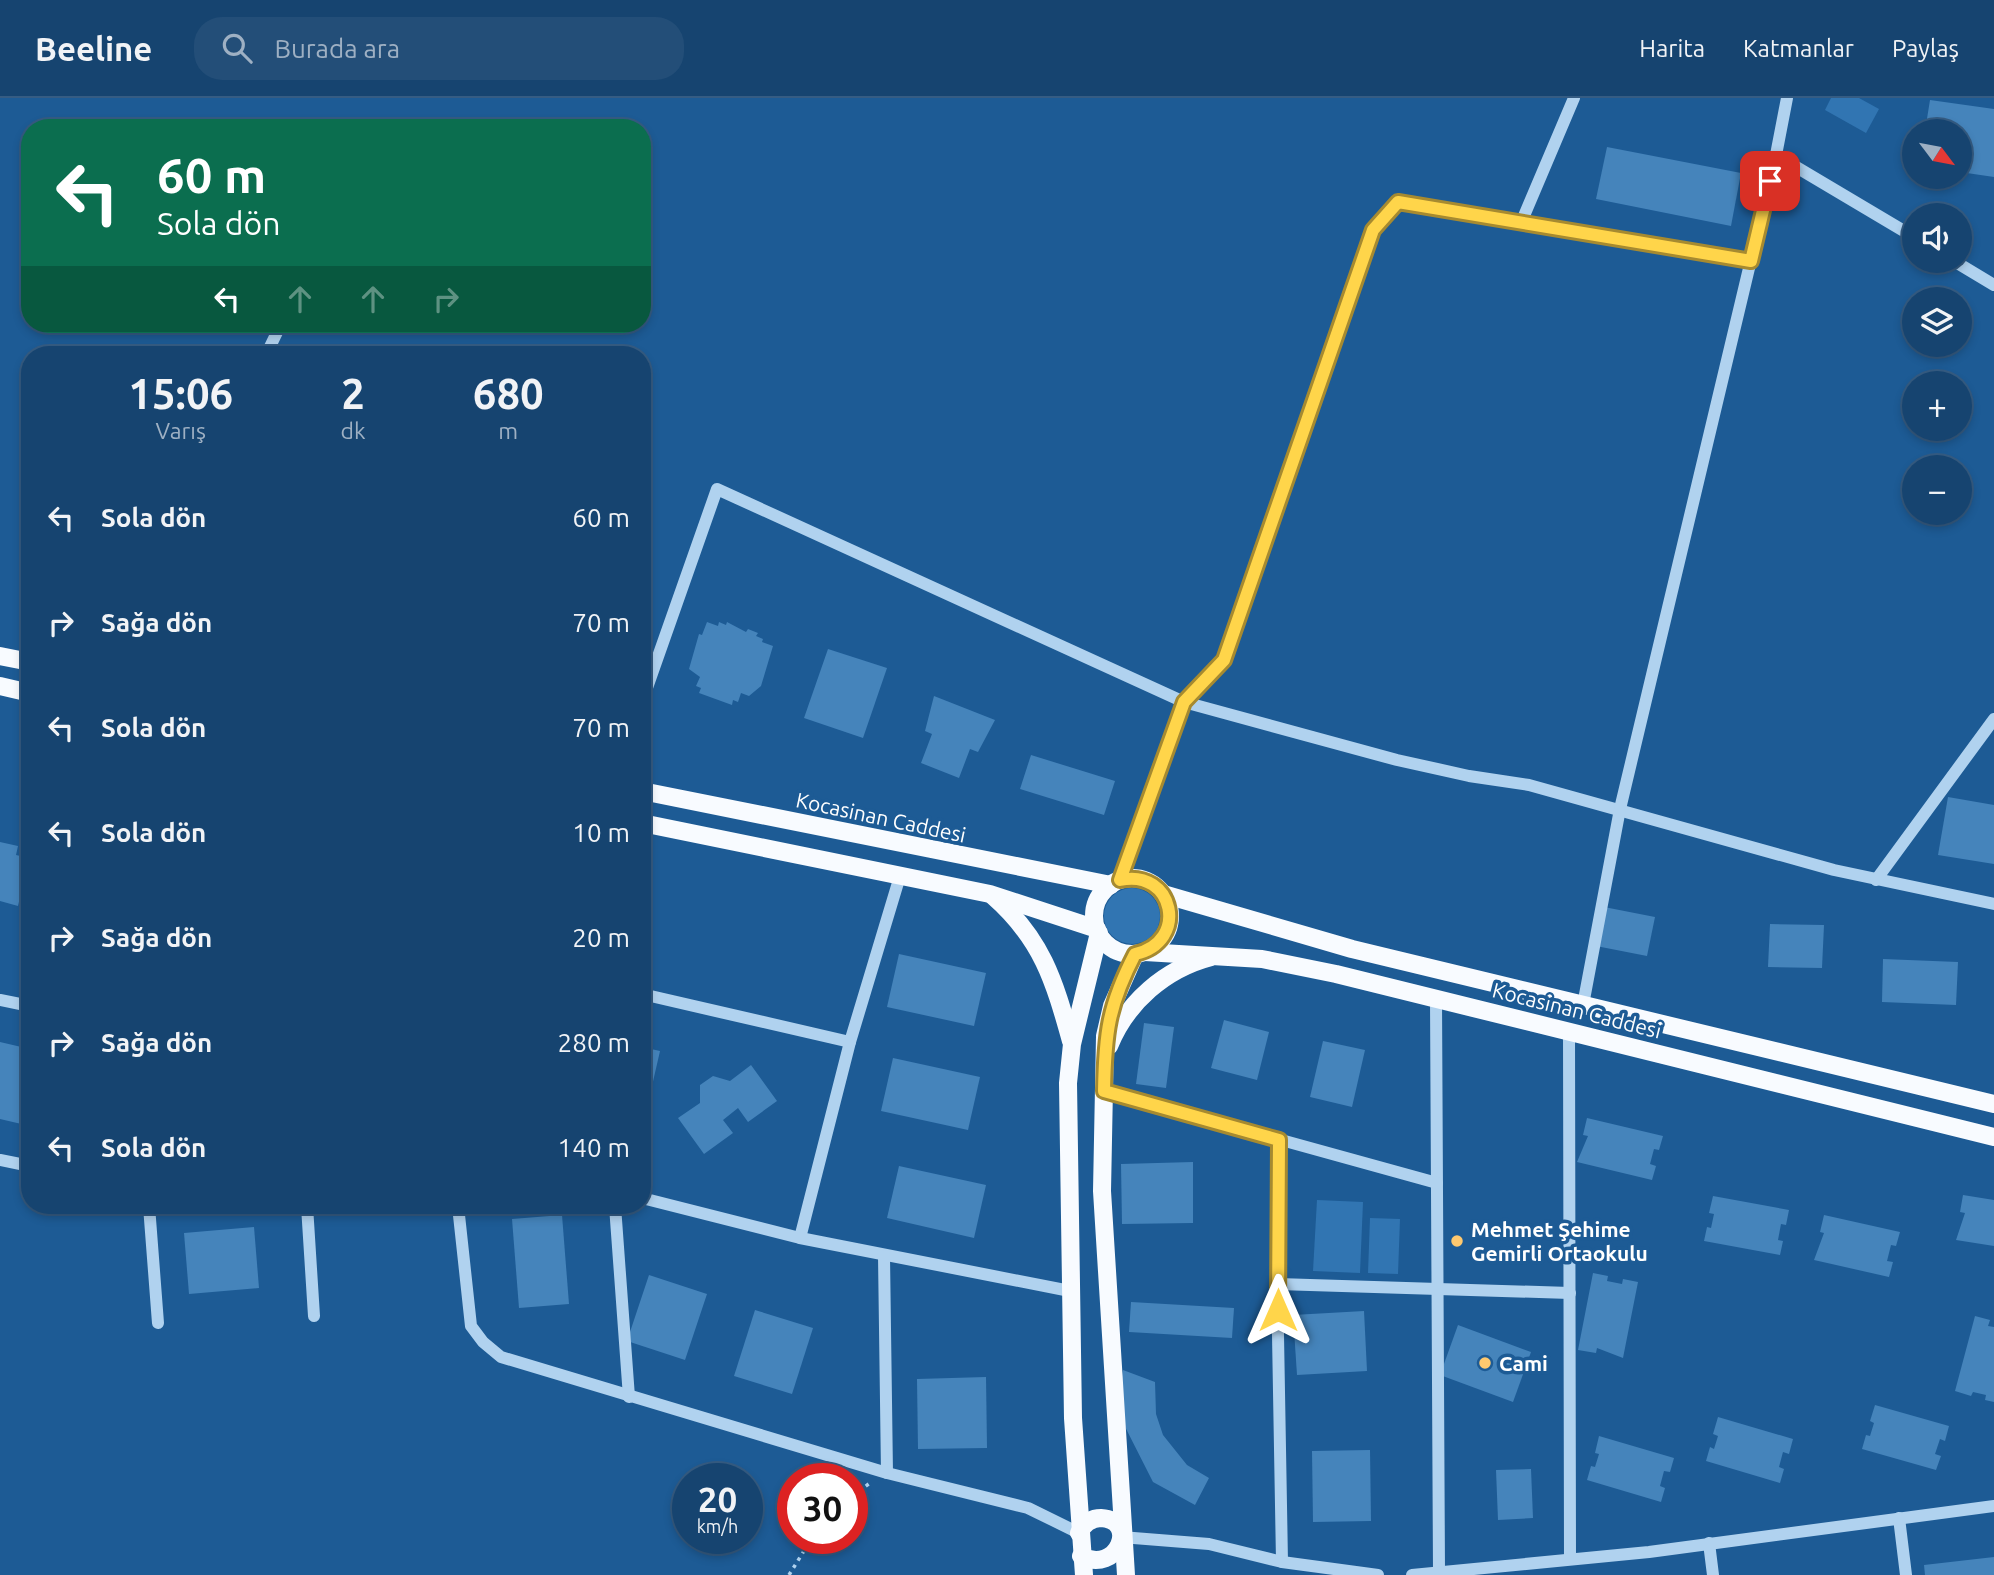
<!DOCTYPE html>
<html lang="tr">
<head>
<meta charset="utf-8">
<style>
  :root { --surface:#164470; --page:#234e78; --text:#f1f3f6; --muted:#9eb0c3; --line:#355c83 }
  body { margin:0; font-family:Ubuntu,sans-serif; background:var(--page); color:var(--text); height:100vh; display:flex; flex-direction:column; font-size:26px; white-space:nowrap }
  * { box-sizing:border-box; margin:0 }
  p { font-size:23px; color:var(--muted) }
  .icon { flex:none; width:38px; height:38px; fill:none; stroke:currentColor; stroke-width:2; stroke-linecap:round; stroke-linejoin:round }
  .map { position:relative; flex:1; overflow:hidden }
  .drawer { position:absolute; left:21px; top:248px; width:630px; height:868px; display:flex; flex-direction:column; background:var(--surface); border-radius:28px; box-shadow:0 4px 10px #0003,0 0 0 2px var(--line) }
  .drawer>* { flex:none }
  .guide { position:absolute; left:21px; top:21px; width:630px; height:214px; border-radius:28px; box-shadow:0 4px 10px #0003,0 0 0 2px var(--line); background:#0b6e4f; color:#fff; overflow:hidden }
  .needle { width:46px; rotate:122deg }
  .controls { position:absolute; left:1902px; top:21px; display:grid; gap:14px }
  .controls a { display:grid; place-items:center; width:70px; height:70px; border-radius:50%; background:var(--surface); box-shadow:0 4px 10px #0003,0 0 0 2px var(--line); font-size:35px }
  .speed { position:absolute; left:672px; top:1365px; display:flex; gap:14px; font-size:35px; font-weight:700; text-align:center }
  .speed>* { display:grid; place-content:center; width:91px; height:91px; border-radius:50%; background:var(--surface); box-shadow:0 4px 10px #0003,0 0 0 2px var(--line); line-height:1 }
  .speed small { font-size:18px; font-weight:400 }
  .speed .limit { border:10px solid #d22; background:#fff; color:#111 }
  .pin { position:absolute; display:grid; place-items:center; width:60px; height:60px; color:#fff; margin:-30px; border-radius:14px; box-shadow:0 4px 10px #0006 }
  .me { position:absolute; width:77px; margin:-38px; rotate:0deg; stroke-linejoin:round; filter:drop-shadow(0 0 5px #0008) }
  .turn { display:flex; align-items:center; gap:24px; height:147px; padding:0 21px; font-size:32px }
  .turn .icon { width:91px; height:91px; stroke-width:2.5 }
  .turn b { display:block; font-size:49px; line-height:60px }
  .lanes { display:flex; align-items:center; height:66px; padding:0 21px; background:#0003; justify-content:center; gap:35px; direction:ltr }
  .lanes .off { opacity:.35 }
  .eta { display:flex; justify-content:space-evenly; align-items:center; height:119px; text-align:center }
  .eta b { font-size:42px; font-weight:700; line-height:49px }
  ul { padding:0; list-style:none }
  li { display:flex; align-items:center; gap:21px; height:105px; padding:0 21px }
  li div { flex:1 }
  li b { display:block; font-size:26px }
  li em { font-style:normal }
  header { display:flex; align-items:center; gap:42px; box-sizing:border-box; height:98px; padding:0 35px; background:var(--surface); border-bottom:2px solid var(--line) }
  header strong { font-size:33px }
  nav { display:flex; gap:38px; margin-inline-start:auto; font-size:24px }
  .search { width:490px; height:63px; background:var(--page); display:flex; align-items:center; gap:18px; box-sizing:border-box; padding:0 24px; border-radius:28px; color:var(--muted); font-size:26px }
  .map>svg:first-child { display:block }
</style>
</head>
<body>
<header>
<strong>Beeline</strong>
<div class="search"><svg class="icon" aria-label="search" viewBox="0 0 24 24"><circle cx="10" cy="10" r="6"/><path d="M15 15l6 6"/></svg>Burada ara</div>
<nav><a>Harita</a><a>Katmanlar</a><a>Paylaş</a></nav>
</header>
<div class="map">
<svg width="1994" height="1477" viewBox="0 0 1994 1477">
  <rect width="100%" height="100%" fill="#1d5b95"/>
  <g fill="#3175b2">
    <polygon points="1831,0 1859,0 1879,11 1866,35 1825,12"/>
    <circle cx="1132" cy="818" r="28"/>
    <polygon points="1317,1102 1363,1104 1360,1175 1313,1173"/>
    <polygon points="1370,1120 1400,1121 1398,1176 1368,1175"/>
  </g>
  <g fill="#4584bb">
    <polygon points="1930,2 1994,11 1994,79 1960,74 1960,33 1925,33"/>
    <polygon points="1607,49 1741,75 1731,128 1596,101"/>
    <polygon points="707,524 718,528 719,524 726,527 727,524 746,534 748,531 758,535 756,538 763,541 762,544 773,548 761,588 749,598 741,595 738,604 733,602 732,607 699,595 701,590 696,588 700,579 689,571 699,536 702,537"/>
    <polygon points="828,551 887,570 863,640 804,620"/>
    <polygon points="934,598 995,622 978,654 970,651 959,680 921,665 932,636 925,633"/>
    <polygon points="1031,657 1115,683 1104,717 1020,691"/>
    <polygon points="1948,699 1994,707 1994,766 1938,757"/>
    <polygon points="0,744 18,748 16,757 29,760 18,808 0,803"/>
    <polygon points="1604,809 1655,819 1647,858 1596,848"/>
    <polygon points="1770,826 1824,827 1822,870 1768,869"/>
    <polygon points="899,856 986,875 974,928 887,909"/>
    <polygon points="1883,861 1958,864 1956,907 1882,904"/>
    <polygon points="1224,922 1269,934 1257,982 1211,970"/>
    <polygon points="1144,925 1174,929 1166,990 1136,986"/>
    <polygon points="1323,943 1365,952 1352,1009 1310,999"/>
    <polygon points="0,944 30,951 30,1028 0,1021"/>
    <polygon points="642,949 660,953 649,1001 642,1000"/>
    <polygon points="893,960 980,979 968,1032 881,1013"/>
    <polygon points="751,967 777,1003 748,1024 738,1010 723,1022 733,1035 704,1056 678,1020 700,1005 700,987 713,978 730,983"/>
    <polygon points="1587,1020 1663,1038 1659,1052 1654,1051 1650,1066 1656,1068 1652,1082 1577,1064 1588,1038 1583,1037"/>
    <polygon points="1193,1064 1193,1125 1122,1126 1121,1066"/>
    <polygon points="899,1068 986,1087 974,1140 887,1120"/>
    <polygon points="1963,1097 1994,1102 1994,1148 1956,1142 1965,1115 1960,1114"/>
    <polygon points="1713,1098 1789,1112 1786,1127 1781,1126 1778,1142 1783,1143 1780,1157 1704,1143 1707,1129 1711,1130 1714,1116 1709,1115"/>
    <polygon points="562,1117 569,1206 519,1210 512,1121"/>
    <polygon points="1824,1117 1900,1134 1896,1148 1891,1147 1887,1163 1893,1164 1889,1179 1814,1162 1824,1135 1820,1134"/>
    <polygon points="254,1129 259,1190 189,1196 184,1135"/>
    <polygon points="1593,1175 1608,1178 1607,1183 1622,1186 1623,1181 1638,1184 1623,1260 1597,1250 1596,1255 1578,1252"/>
    <polygon points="649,1177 707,1196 685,1262 627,1243"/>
    <polygon points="1131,1204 1234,1210 1232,1240 1129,1234"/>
    <polygon points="755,1212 813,1230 792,1296 734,1278"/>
    <polygon points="1364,1213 1367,1273 1297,1277 1293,1217"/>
    <polygon points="1975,1218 1990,1222 1988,1228 1994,1229 1994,1304 1985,1302 1986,1297 1973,1294 1971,1298 1955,1293"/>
    <polygon points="1458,1227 1531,1254 1513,1304 1440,1277"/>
    <polygon points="1123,1272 1155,1284 1156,1316 1163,1337 1187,1367 1209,1380 1195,1407 1153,1384 1117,1313"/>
    <polygon points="986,1279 987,1350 918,1351 917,1281"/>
    <polygon points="1875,1307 1949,1328 1945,1343 1940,1341 1935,1356 1941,1358 1936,1372 1862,1351 1866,1337 1870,1338 1874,1325 1870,1323"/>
    <polygon points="1718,1319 1793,1341 1789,1356 1783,1354 1779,1369 1784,1371 1780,1385 1706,1363 1710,1349 1714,1351 1718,1338 1713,1336"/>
    <polygon points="1599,1338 1674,1360 1670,1374 1664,1373 1660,1388 1665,1390 1661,1404 1587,1382 1591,1368 1595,1369 1599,1356 1595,1355"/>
    <polygon points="1370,1352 1371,1423 1313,1424 1312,1353"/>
    <polygon points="1531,1371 1533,1420 1498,1422 1496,1372"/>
    <polygon points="1994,1459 1994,1477 1925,1477 1924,1467"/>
  </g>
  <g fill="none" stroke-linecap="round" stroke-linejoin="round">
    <g stroke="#b0d2ef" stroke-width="3.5" stroke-dasharray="3.5 5" stroke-linecap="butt">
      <polyline points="852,1398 870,1385"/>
      <polyline points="789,1477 812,1440"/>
    </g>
    <g stroke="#b0d2ef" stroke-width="12">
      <polyline points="1776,57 1914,139"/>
      <polyline points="1521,125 1574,0"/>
      <polyline points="1954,163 1994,187"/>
      <polyline points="266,257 281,226"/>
      <polyline points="642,604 717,391 1184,604 1397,662 1469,678 1529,687 1834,772 1994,806"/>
      <polyline points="900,778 850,944 800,1140 1070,1193"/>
      <polyline points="1120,782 1184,604 1224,562 1373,132 1398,104 1751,163"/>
      <polyline points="1876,782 1994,621"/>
      <polyline points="642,896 850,944"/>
      <polyline points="1436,901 1439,1474"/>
      <polyline points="0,902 30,908"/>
      <polyline points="1583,907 1620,711 1776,57 1787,0"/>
      <polyline points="1569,934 1570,1461"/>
      <polyline points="1104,993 1437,1085"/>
      <polyline points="1279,1042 1278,1237 1282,1464"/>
      <polyline points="0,1062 30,1068"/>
      <polyline points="642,1100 800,1140"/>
      <polyline points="149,1108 158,1225"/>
      <polyline points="307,1108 314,1218"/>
      <polyline points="458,1108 471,1228 483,1244 501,1259 887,1375 1028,1410 1079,1435"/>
      <polyline points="615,1108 629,1299"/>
      <polyline points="884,1158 887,1375"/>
      <polyline points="1278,1186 1570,1195"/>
      <polyline points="1899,1420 1906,1477"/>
      <polyline points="1121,1439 1209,1446 1282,1464 1378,1477"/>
      <polyline points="1709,1445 1713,1477"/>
      <polyline points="1412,1477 1649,1454 1994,1408"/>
    </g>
    <g stroke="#f8fbff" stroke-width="18">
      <polyline points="0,558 30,564"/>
      <polyline points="0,588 30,595"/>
      <polyline points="642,693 1111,787"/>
      <polyline points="642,725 990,796 1097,831"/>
      <circle cx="1132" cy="818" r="38"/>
      <polyline points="1163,796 1352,851 1994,1006"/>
      <path d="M993,798C1042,841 1054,882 1071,943"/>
      <polyline points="1145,854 1262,861 1336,876 1994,1039"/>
      <path d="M1109,948C1127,904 1165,871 1211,859"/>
      <path d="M1079,1435C1083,1427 1090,1420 1101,1420C1139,1422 1118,1477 1081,1458"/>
      <polyline points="1084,1477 1073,1320 1068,985 1072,946 1099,835"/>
      <polyline points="1126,1477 1102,1093 1105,938 1112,908 1135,856"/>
    </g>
  </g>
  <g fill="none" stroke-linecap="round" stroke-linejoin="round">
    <defs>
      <path id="route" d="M1278,1212L1279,1042L1104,993C1105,936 1108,908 1135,856C1190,844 1174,770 1120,782L1184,604L1224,562L1373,132L1398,104L1751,163L1770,83"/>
    </defs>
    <use href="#route" stroke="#a68a30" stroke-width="18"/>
    <use href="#route" stroke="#ffd54a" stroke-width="12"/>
  </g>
  <g fill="#fec96f" stroke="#1d5b95" stroke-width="2.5">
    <circle cx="1457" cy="1143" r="7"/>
    <circle cx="1485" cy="1265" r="7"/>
  </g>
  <g text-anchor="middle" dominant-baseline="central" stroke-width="7" stroke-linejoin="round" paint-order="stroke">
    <g font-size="21" fill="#fff" stroke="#1d5b95">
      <text transform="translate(881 719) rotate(12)">Kocasinan Caddesi</text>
      <text transform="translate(1577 912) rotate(14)">Kocasinan Caddesi</text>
    </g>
    <g font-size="21" font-weight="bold" fill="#fff" stroke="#1d5b95" text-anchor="start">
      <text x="1471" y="1131">Mehmet Şehime<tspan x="1471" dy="24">Gemirli Ortaokulu</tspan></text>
      <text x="1499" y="1265">Cami</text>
    </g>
  </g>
</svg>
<div class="controls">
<a><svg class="needle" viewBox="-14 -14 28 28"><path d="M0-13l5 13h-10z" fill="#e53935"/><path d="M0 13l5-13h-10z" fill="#9eb0c3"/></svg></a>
<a><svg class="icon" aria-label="sound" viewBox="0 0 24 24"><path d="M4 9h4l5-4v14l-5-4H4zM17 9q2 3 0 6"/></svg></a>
<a><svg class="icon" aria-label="layers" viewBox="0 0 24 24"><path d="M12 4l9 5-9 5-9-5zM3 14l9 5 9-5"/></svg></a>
<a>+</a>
<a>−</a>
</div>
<div class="speed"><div>20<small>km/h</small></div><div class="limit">30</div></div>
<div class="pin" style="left:1770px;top:83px;background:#d93025"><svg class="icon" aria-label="arrive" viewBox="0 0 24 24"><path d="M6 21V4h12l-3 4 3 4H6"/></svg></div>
<svg class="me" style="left:1278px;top:1212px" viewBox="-20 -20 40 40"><path d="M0-17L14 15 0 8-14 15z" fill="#ffd54a" stroke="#fff" stroke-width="4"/></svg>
<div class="guide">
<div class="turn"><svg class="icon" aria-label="left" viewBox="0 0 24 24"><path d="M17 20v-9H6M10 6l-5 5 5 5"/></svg><div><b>60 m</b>Sola dön</div></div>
<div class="lanes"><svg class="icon" aria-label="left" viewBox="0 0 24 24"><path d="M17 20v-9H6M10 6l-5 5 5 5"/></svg><svg class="icon off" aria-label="ahead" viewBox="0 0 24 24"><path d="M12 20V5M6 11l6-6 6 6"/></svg><svg class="icon off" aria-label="ahead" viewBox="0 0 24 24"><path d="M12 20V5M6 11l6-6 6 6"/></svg><svg class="icon off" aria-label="right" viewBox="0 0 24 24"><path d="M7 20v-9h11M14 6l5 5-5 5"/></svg></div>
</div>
<section class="drawer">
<div class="eta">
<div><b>15:06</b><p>Varış</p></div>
<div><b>2</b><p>dk</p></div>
<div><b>680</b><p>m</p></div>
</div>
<ul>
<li><svg class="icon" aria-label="left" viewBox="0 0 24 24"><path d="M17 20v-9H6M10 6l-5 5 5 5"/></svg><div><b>Sola dön</b></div><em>60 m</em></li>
<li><svg class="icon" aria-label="right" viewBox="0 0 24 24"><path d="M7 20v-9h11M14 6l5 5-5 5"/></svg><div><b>Sağa dön</b></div><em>70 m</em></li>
<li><svg class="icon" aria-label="left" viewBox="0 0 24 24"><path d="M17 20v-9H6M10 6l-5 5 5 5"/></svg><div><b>Sola dön</b></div><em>70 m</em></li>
<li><svg class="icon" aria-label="left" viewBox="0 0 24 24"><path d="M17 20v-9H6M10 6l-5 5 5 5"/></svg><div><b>Sola dön</b></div><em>10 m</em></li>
<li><svg class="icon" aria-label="right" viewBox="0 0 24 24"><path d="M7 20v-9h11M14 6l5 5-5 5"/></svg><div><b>Sağa dön</b></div><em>20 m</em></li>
<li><svg class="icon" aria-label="right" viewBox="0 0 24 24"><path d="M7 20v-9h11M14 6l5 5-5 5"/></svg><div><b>Sağa dön</b></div><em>280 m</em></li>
<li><svg class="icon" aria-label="left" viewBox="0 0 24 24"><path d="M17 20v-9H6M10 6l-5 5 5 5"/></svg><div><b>Sola dön</b></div><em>140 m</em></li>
</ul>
</section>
</div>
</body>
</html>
